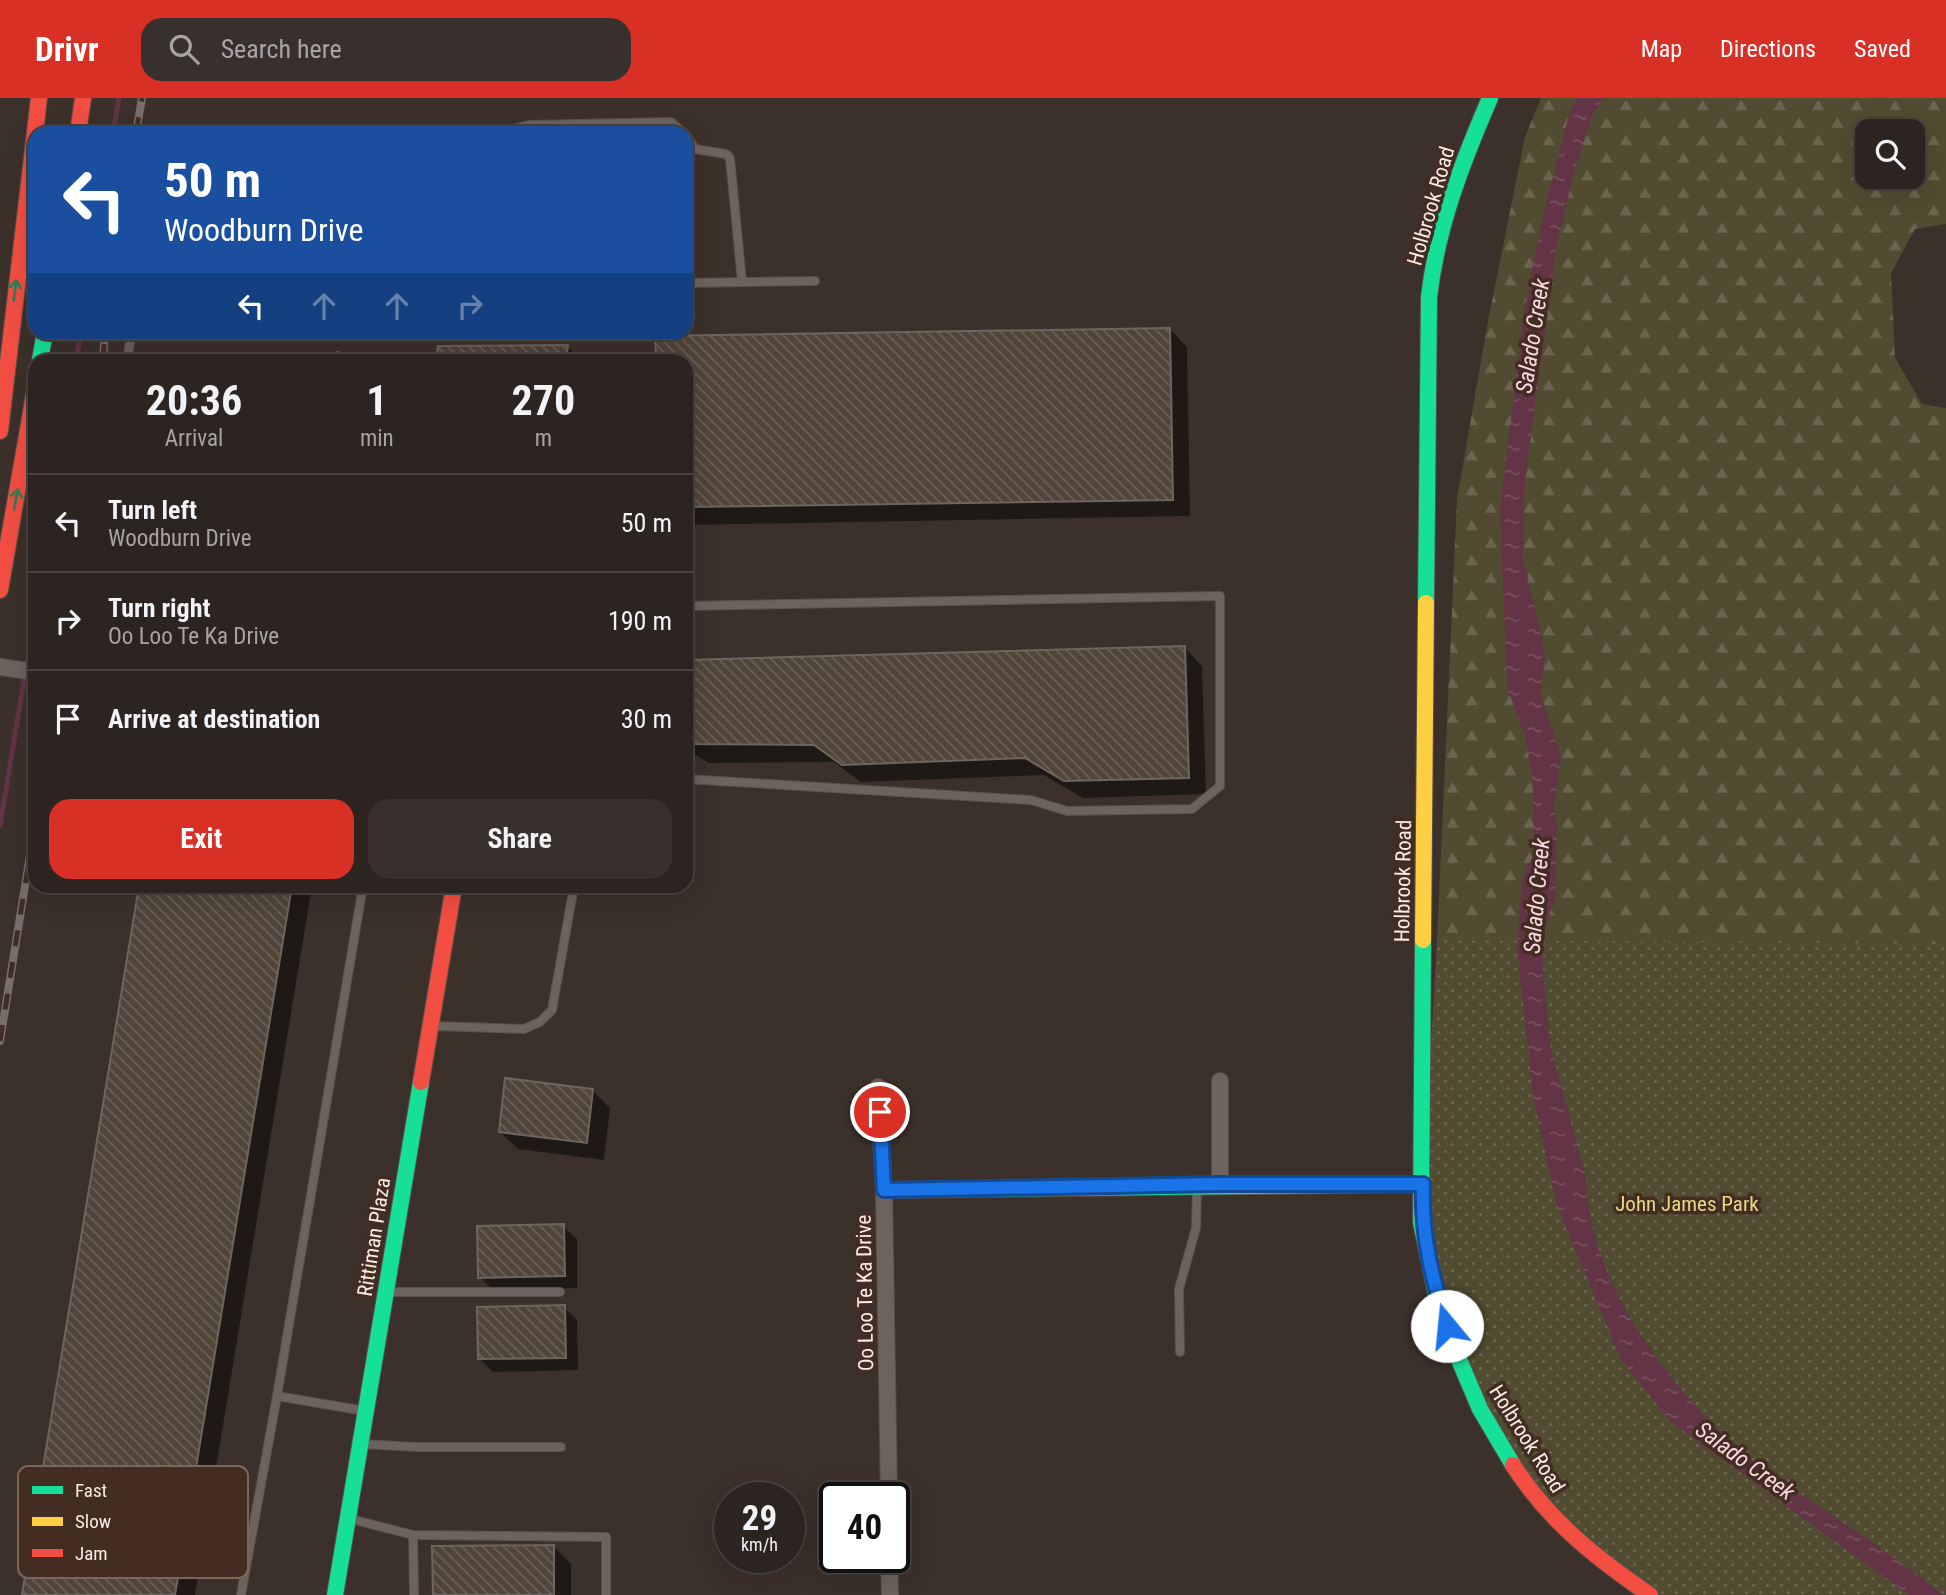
<!DOCTYPE html>
<html lang="en">
<head>
<meta charset="utf-8">
<style>
  :root { --surface:#2c2420; --page:#38302d; --text:#f1f3f6; --muted:#a6a4a5; --line:#48413e; --accent:#d93025 }
  body { margin:0; font-family:"Roboto Condensed",sans-serif; background:var(--page); color:var(--text); height:100vh; display:flex; flex-direction:column; font-size:26px; white-space:nowrap }
  * { box-sizing:border-box; margin:0 }
  p { font-size:23px; color:var(--muted) }
  .icon { flex:none; width:38px; height:38px; fill:none; stroke:currentColor; stroke-width:2; stroke-linecap:round; stroke-linejoin:round }
  .map { position:relative; flex:1; overflow:hidden }
  .panel { position:absolute; left:28px; top:256px; width:665px; height:539px; display:flex; flex-direction:column; background:var(--surface); border-radius:21px; box-shadow:0 7px 28px #0002,0 0 0 2px var(--line) }
  .panel>* { flex:none }
  .banner { position:absolute; left:28px; top:28px; width:665px; height:214px; border-radius:21px; box-shadow:0 7px 28px #0002,0 0 0 2px var(--line); background:#1a4fa0; color:#fff; overflow:hidden }
  .fabs { position:absolute; left:1855px; top:21px; display:grid; gap:14px }
  .fabs a { display:grid; place-items:center; width:70px; height:70px; border-radius:14px; background:var(--surface); box-shadow:0 7px 28px #0002,0 0 0 2px var(--line); font-size:35px }
  .speed { position:absolute; left:714px; top:1384px; display:flex; gap:14px; font-size:35px; font-weight:700; text-align:center }
  .speed>* { display:grid; place-content:center; width:91px; height:91px; border-radius:50%; background:var(--surface); box-shadow:0 7px 28px #0002,0 0 0 2px var(--line); line-height:1 }
  .speed small { font-size:18px; font-weight:400 }
  .speed .limit { border:4px solid #111; border-radius:10px; background:#fff; color:#111 }
  .pin { position:absolute; display:grid; place-items:center; width:60px; height:60px; color:#fff; margin:-30px; border:4px solid #fff; border-radius:50%; box-shadow:0 2px 7px #0007 }
  .me { position:absolute; width:77px; margin:-38px; rotate:343deg; stroke-linejoin:round; filter:drop-shadow(0 0 5px #0008) }
  .turn { display:flex; align-items:center; gap:24px; height:147px; padding:0 21px; font-size:32px }
  .turn .icon { width:91px; height:91px; stroke-width:2.5 }
  .turn b { display:block; font-size:49px; line-height:60px }
  .lanes { display:flex; align-items:center; height:66px; padding:0 21px; background:#0003; justify-content:center; gap:35px; direction:ltr }
  .lanes .off { opacity:.35 }
  .eta { display:flex; justify-content:space-evenly; align-items:center; height:119px; text-align:center }
  .eta b { font-size:42px; font-weight:700; line-height:49px }
  .cta { display:flex; gap:14px; margin-top:auto; padding:14px 21px }
  .cta a { flex:1; height:80px; border-radius:21px; background:var(--accent); color:#fff; font-size:28px; font-weight:700; line-height:80px; text-align:center }
  .cta a+a { background:var(--page); color:var(--text) }
  ul { padding:0; list-style:none }
  li { display:flex; align-items:center; gap:21px; height:98px; padding:0 21px; border-top:2px solid var(--line) }
  li div { flex:1 }
  li b { display:block; font-size:26px }
  li em { font-style:normal }
  header { display:flex; align-items:center; gap:42px; box-sizing:border-box; height:98px; padding:0 35px; background:var(--accent); color:#fff }
  header strong { font-size:33px }
  nav { display:flex; gap:38px; margin-inline-start:auto; font-size:24px }
  .search { width:490px; height:63px; background:var(--page); display:flex; align-items:center; gap:18px; box-sizing:border-box; padding:0 24px; border-radius:21px; color:var(--muted); font-size:26px }
  .map>svg:first-child { display:block }
</style>
</head>
<body>
<header>
<strong>Drivr</strong>
<div class="search"><svg class="icon" aria-label="search" viewBox="0 0 24 24"><circle cx="10" cy="10" r="6"/><path d="M15 15l6 6"/></svg>Search here</div>
<nav><a>Map</a><a>Directions</a><a>Saved</a></nav>
</header>
<div class="map">
<svg width="1946" height="1497" viewBox="0 0 1946 1497">
  <defs>
    <pattern id="forest-firs" width="22" height="20" patternUnits="userSpaceOnUse" patternTransform="scale(1.75)"><rect width="22" height="20" fill="#514b31"/><path d="M5 1l3.5 6h-7zM16 11l3.5 6h-7z" fill="#6b654f"/></pattern>
    <pattern id="park-dots" width="8" height="8" patternUnits="userSpaceOnUse" patternTransform="scale(1.75)"><rect width="8" height="8" fill="#514b31"/><path d="M2 2h.1M6 6h.1" fill="none" stroke="#6b654f" stroke-width="1.8" stroke-linecap="round"/></pattern>
    <pattern id="water-ripples" width="26" height="14" patternUnits="userSpaceOnUse" patternTransform="scale(1.75)"><rect width="26" height="14" fill="#623445"/><path d="M2 4q2-2 4 0t4 0M15 11q2-2 4 0t4 0" fill="none" stroke="#795260"/></pattern>
    <pattern id="building-back-hatch" width="6" height="6" patternUnits="userSpaceOnUse" patternTransform="scale(1.75)"><rect width="6" height="6" fill="#51453a"/><path d="M-1 5l2 2M0 0l6 6M5-1l2 2" fill="none" stroke="#6b6056"/></pattern>
  </defs>
  <rect width="100%" height="100%" fill="#3b302a"/>
  <path fill="url(#forest-firs)" fill-rule="evenodd" d="M1541,0H1946V126L1915,131L1891,175L1895,260L1922,306L1946,310V1497L1434,1019L1437,842L1457,401L1488,223L1525,39ZM1867,33H1913V79H1867Z"/>
  <polygon fill="url(#park-dots)" points="1437,842 1946,846 1946,1497 1652,1497 1564,1430 1483,1314 1441,1210 1423,1086"/>
  <path fill="url(#water-ripples)" d="M1578,0H1603L1592,18L1575,71L1557,145L1525,382L1523,460L1545,555L1541,597L1561,659L1554,709L1557,731L1555,802L1544,830L1543,870L1550,947L1586,1080C1588,1188 1676,1299 1755,1365C1772,1379 1791,1390 1808,1401C1854,1432 1900,1462 1943,1497H1909L1670,1323L1621,1261L1557,1108L1533,997L1517,850L1522,780L1534,756L1533,684L1525,637L1507,590L1500,411L1523,220L1542,122L1570,13Z"/>
  <g fill="#0007">
    <polygon points="1170,231 1187,249 1190,418 686,427 686,262 657,262 657,240"/>
    <polygon points="567,249 581,262 438,262 440,250"/>
    <polygon points="338,256 344,262 319,262"/>
    <polygon points="1185,550 1202,568 1206,696 1083,700 1044,677 861,684 834,664 709,665 686,651 686,564"/>
    <polygon points="140,788 312,788 195,1497 24,1497"/>
    <polygon points="592,992 610,1010 604,1062 518,1051 500,1034"/>
    <polygon points="563,1128 577,1141 577,1190 493,1192 480,1179"/>
    <polygon points="564,1209 577,1222 578,1272 493,1274 480,1261"/>
    <polygon points="553,1448 571,1466 571,1497 435,1497"/>
  </g>
  <g fill="none" stroke-linecap="round" stroke-linejoin="round">
    <g stroke="#623445" stroke-width="5">
      <polyline points="113,35 119,0"/>
      <polyline points="76,262 81,234"/>
      <polyline points="0,728 35,515"/>
    </g>
  </g>
  <g fill="url(#building-back-hatch)" stroke="#6d655e" stroke-width="2">
    <polygon points="1170,230 1173,402 686,409 686,262 656,262 655,238"/>
    <polygon points="568,247 566,262 436,262 438,248"/>
    <polygon points="338,254 337,262 314,262"/>
    <polygon points="1185,548 1189,680 1064,683 1025,660 842,667 814,647 686,646 686,562"/>
    <polygon points="139,788 292,788 175,1497 22,1497"/>
    <polygon points="505,980 593,991 587,1045 499,1034"/>
    <polygon points="564,1126 565,1178 478,1180 477,1128"/>
    <polygon points="565,1207 566,1260 478,1261 477,1209"/>
    <polygon points="554,1447 554,1497 433,1497 432,1448"/>
  </g>
  <g fill="none" stroke-linecap="round" stroke-linejoin="round">
    <defs>
      <g id="lane">
        <polyline points="497,35 529,27 671,24 684,35"/>
        <polyline points="686,37 695,51 726,56 730,60 742,184"/>
        <polyline points="686,185 815,183"/>
        <polyline points="127,262 132,234"/>
        <polyline points="686,508 1220,498 1220,688 1192,711 1067,713 1031,702 686,681"/>
        <polyline points="363,788 277,1298 365,1313"/>
        <polyline points="433,928 524,931 540,924 552,912 574,788"/>
        <polyline points="389,1194 560,1194"/>
        <polyline points="1180,1254 1179,1191 1196,1130 1197,1089"/>
        <polyline points="363,1346 415,1349 561,1349"/>
        <polyline points="351,1421 413,1437 606,1439 606,1497"/>
        <polyline points="413,1437 414,1497"/>
        <polyline points="241,1497 277,1298"/>
      </g>
      <g id="street">
        <polyline points="0,569 35,574"/>
        <polyline points="1220,983 1220,1086"/>
        <polyline points="878,989 884,1092 889,1400"/>
        <polyline points="889,1460 890,1497"/>
      </g>
      <g id="fast">
        <polyline points="40,262 45,234"/>
        <path d="M1426,505L1429,199C1437,129 1462,65 1490,0"/>
        <polyline points="1423,842 1421,1124 1437,1200 1449,1238 1480,1311 1513,1367"/>
        <polyline points="884,1092 1423,1086"/>
        <polyline points="335,1497 421,984"/>
      </g>
      <polyline id="slow" points="1423,842 1426,505"/>
      <g id="jam">
        <polyline points="78,35 83,0"/>
        <polyline points="0,333 39,0"/>
        <polyline points="0,492 35,291"/>
        <polyline points="421,984 454,788"/>
        <path d="M1513,1367C1549,1423 1596,1460 1650,1497"/>
      </g>
    </defs>
    <use href="#lane" stroke="#5a4f4a" stroke-width="10"/>
    <use href="#street" stroke="#5a4f4a" stroke-width="18"/>
    <use href="#fast" stroke="#5a4f4a" stroke-width="18"/>
    <use href="#slow" stroke="#5a4f4a" stroke-width="18"/>
    <use href="#jam" stroke="#5a4f4a" stroke-width="18"/>
    <use href="#lane" stroke="#6c625e" stroke-width="8"/>
    <use href="#street" stroke="#6c625e" stroke-width="16"/>
    <use href="#fast" stroke="#16e098" stroke-width="16"/>
    <use href="#slow" stroke="#ffcf43" stroke-width="16"/>
    <use href="#jam" stroke="#f24e42" stroke-width="16"/>
    <defs>
      <g id="rail">
        <polyline points="136,35 142,0"/>
        <polyline points="103,262 105,234"/>
        <polyline points="0,943 35,726"/>
      </g>
    </defs>
    <use href="#rail" stroke="#766e6b" stroke-width="8"/>
    <use href="#rail" stroke="#432d22" stroke-width="5" stroke-dasharray="16" stroke-linecap="butt"/>
  </g>
  <defs><path id="oneway-shaft" d="M-6 0H5M1.5-3L5.5 0L1.5 3" fill="none" stroke-width="1.6" stroke-linecap="round" stroke-linejoin="round" transform="scale(1.75)"/></defs>
  <g stroke="#2f7e57">
    <use href="#oneway-shaft" transform="translate(15 192) rotate(-83)"/>
    <use href="#oneway-shaft" transform="translate(16 401) rotate(-80)"/>
  </g>
  <g fill="none" stroke-linecap="round" stroke-linejoin="round">
    <defs>
      <path id="route" d="M880,1014L884,1092L1220,1086H1423C1421,1137 1432,1180 1447,1228"/>
    </defs>
    <use href="#route" stroke="#114b97" stroke-width="18"/>
    <use href="#route" stroke="#1a73e8" stroke-width="12"/>
  </g>
  <g text-anchor="middle" dominant-baseline="central" stroke-width="7" stroke-linejoin="round" paint-order="stroke">
    <g font-size="21" fill="#fbece5" stroke="#432d22">
      <text transform="translate(1431 108) rotate(-74)">Holbrook Road</text>
      <text transform="translate(1403 783) rotate(-89)">Holbrook Road</text>
      <text transform="translate(374 1139) rotate(-81)">Rittiman Plaza</text>
      <text transform="translate(865 1195) rotate(-91)">Oo Loo Te Ka Drive</text>
      <text transform="translate(1527 1341) rotate(58)">Holbrook Road</text>
    </g>
    <g font-size="21" fill="#e8d986" stroke="#432d22">
      <text x="1687" y="1106">John James Park</text>
    </g>
    <g font-size="23" font-style="italic" fill="#fbd7e3" stroke="#432d22">
      <text transform="translate(1533 238) rotate(-81)">Salado Creek</text>
      <text transform="translate(1537 798) rotate(-85)">Salado Creek</text>
      <text transform="translate(1745 1363) rotate(36)">Salado Creek</text>
    </g>
  </g>
  <rect x="18" y="1368" width="230" height="112" rx="10" fill="#432d22" stroke="#7a665c" stroke-width="2"/>
  <rect x="32" y="1388" width="31" height="8" fill="#16e098"/>
  <rect x="32" y="1419" width="31" height="9" fill="#ffcf43"/>
  <rect x="32" y="1451" width="31" height="8" fill="#f24e42"/>
  <g font-size="19" fill="#fbece5">
    <text x="75" y="1399">Fast</text>
    <text x="75" y="1430">Slow</text>
    <text x="75" y="1462">Jam</text>
  </g>
</svg>
<div class="fabs">
<a><svg class="icon" aria-label="search" viewBox="0 0 24 24"><circle cx="10" cy="10" r="6"/><path d="M15 15l6 6"/></svg></a>
</div>
<div class="speed"><div>29<small>km/h</small></div><div class="limit">40</div></div>
<div class="pin" style="left:880px;top:1014px;background:#d93025"><svg class="icon" aria-label="arrive" viewBox="0 0 24 24"><path d="M6 21V4h12l-3 4 3 4H6"/></svg></div>
<svg class="me" style="left:1447px;top:1228px" viewBox="-20 -20 40 40"><circle r="19" fill="#fff"/><path d="M0-13L10 11 0 6-10 11z" fill="#1a73e8"/></svg>
<div class="banner">
<div class="turn"><svg class="icon" aria-label="left" viewBox="0 0 24 24"><path d="M17 20v-9H6M10 6l-5 5 5 5"/></svg><div><b>50 m</b>Woodburn Drive</div></div>
<div class="lanes"><svg class="icon" aria-label="left" viewBox="0 0 24 24"><path d="M17 20v-9H6M10 6l-5 5 5 5"/></svg><svg class="icon off" aria-label="ahead" viewBox="0 0 24 24"><path d="M12 20V5M6 11l6-6 6 6"/></svg><svg class="icon off" aria-label="ahead" viewBox="0 0 24 24"><path d="M12 20V5M6 11l6-6 6 6"/></svg><svg class="icon off" aria-label="right" viewBox="0 0 24 24"><path d="M7 20v-9h11M14 6l5 5-5 5"/></svg></div>
</div>
<section class="panel">
<div class="eta">
<div><b>20:36</b><p>Arrival</p></div>
<div><b>1</b><p>min</p></div>
<div><b>270</b><p>m</p></div>
</div>
<ul>
<li><svg class="icon" aria-label="left" viewBox="0 0 24 24"><path d="M17 20v-9H6M10 6l-5 5 5 5"/></svg><div><b>Turn left</b><p>Woodburn Drive</p></div><em>50 m</em></li>
<li><svg class="icon" aria-label="right" viewBox="0 0 24 24"><path d="M7 20v-9h11M14 6l5 5-5 5"/></svg><div><b>Turn right</b><p>Oo Loo Te Ka Drive</p></div><em>190 m</em></li>
<li><svg class="icon" aria-label="arrive" viewBox="0 0 24 24"><path d="M6 21V4h12l-3 4 3 4H6"/></svg><div><b>Arrive at destination</b></div><em>30 m</em></li>
</ul>
<div class="cta"><a>Exit</a><a>Share</a></div>
</section>
</div>
</body>
</html>
